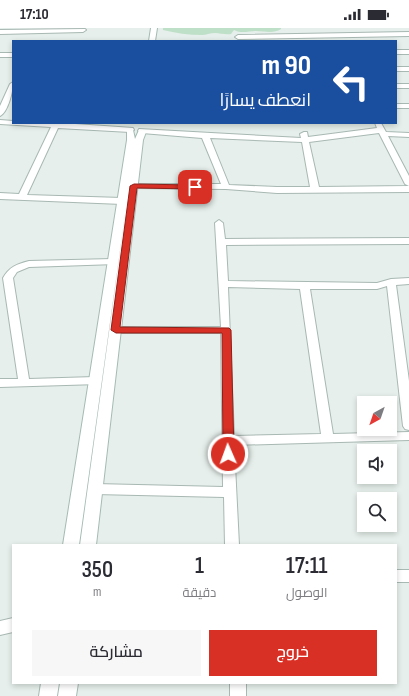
<!DOCTYPE html>
<html lang="ar">
<head>
<meta charset="utf-8">
<style>
  :root { --surface:#fff; --page:#f7f7f7; --text:#2b2b33; --muted:#7c7c81; --accent:#d93025 }
  body { margin:0; font-family:"Sofia Sans Condensed",Cairo,sans-serif; background:var(--page); color:var(--text); direction:rtl; height:100vh; display:flex; flex-direction:column; font-size:15px; white-space:nowrap }
  * { box-sizing:border-box; margin:0 }
  p { font-size:13px; color:var(--muted) }
  .icon { flex:none; width:22px; height:22px; fill:none; stroke:currentColor; stroke-width:2; stroke-linecap:round; stroke-linejoin:round }
  .map { position:relative; flex:1; overflow:hidden; direction:ltr }
  .side { position:absolute; left:12px; top:516px; width:385px; height:140px; display:flex; flex-direction:column; background:var(--surface); border-radius:0px; box-shadow:0 2px 6px #0003; direction:rtl }
  .side>* { flex:none }
  .guide { position:absolute; left:12px; top:12px; width:385px; height:84px; border-radius:0px; box-shadow:0 2px 6px #0003; direction:rtl; background:#1a4fa0; color:#fff; overflow:hidden }
  .needle { width:26px; rotate:220deg }
  .fabs { position:absolute; left:357px; top:368px; display:grid; gap:8px }
  .fabs a { display:grid; place-items:center; width:40px; height:40px; border-radius:0px; background:var(--surface); box-shadow:0 2px 6px #0003; font-size:20px }
  .pin { position:absolute; display:grid; place-items:center; width:34px; height:34px; color:#fff; margin:-17px; border-radius:8px; box-shadow:0 2px 6px #0006 }
  .me { position:absolute; width:44px; margin:-22px; rotate:358deg; stroke-linejoin:round; filter:drop-shadow(0 0 3px #0008) }
  .turn { display:flex; align-items:center; gap:14px; height:84px; padding:0 20px; font-size:18px }
  .turn .icon { width:52px; height:52px; stroke-width:2.5 }
  .turn b { display:block; font-size:28px; line-height:34px }
  .eta { display:flex; justify-content:space-evenly; align-items:center; height:68px; text-align:center }
  .eta b { font-size:24px; font-weight:600; line-height:28px }
  .primary-button { display:flex; gap:8px; margin-top:auto; padding:8px 20px }
  .primary-button a { flex:1; height:46px; border-radius:0px; background:var(--accent); color:#fff; font-size:16px; font-weight:600; line-height:46px; text-align:center }
  .primary-button a+a { background:var(--page); color:var(--text) }
  .status { display:flex; justify-content:space-between; align-items:center; height:28px; padding:0 20px; background:var(--surface); direction:ltr }
  .status svg { height:11px; fill:currentColor }
  .map>svg:first-child { display:block }
</style>
</head>
<body>
<div class="status"><b>17:10</b><svg viewBox="0 0 49 12"><path d="M0 12V9h3v3zM5 12V6h3v6zM10 12V3h3v9zM15 12V0h3v12zM26 1h20v11H26zM47 4h2v5h-2z"/></svg></div>
<div class="map">
<svg width="409" height="668" viewBox="0 0 409 668">
  <rect width="100%" height="100%" fill="#e6efeb"/>
  <path fill="#bfe0c8" d="M163,0H281V1C273,6 265,3 256,3C248,3 242,6 234,2L231,6C225,7 220,5 215,5C210,5 206,7 202,7C189,7 175,5 163,2Z"/>
  <g fill="none" stroke-linecap="round" stroke-linejoin="round">
    <defs>
      <g id="minor">
        <polygon points="85,1 86,2 83,4 0,6 0,2"/>
        <polygon points="409,4 409,8 238,11 235,9 238,7"/>
        <rect x="396" y="22" width="13" height="4"/>
        <rect x="0" y="25" width="13" height="4"/>
        <rect x="396" y="39" width="13" height="4"/>
        <path d="M13,54C13,63 8,84 0,88V78L10,56Z"/>
        <rect x="396" y="56" width="13" height="4"/>
        <rect x="396" y="76" width="13" height="4"/>
        <polygon points="0,92 13,93 13,95 61,95 133,100 134,102 130,104 58,100 27,167 122,170 126,173 122,176 0,171 0,165 19,166 51,99 0,96"/>
        <path d="M375,95H381L386,104L409,105V109L388,108L409,148V158L405,156L379,105L309,114L319,159L409,158V164L277,165L226,161L134,160L130,158L134,156H221L202,110L142,105L138,103L139,101L301,110L300,106L304,104H307L308,109L377,100ZM210,110L302,114L310,159H277L229,157Z"/>
        <path d="M219,192L223,195L225,211L409,210V216L226,217L228,253L377,255L391,251L409,250V256L396,257L409,353V402L405,401L403,398L387,258L377,261H310L333,406L409,404V412L234,417L239,517H225L224,469L95,466L90,465L89,461L90,457L95,456L223,459L221,305H116L111,302L116,299H221L215,195ZM228,259L300,261L321,406L234,408Z"/>
        <path d="M113,231L116,232L118,234L116,236L29,239L17,244L13,250L29,351L95,349L99,350L101,353L99,356L0,359V351H18L3,250C9,239 17,236 29,233Z"/>
        <rect x="396" y="542" width="13" height="12"/>
        <polygon points="13,590 13,604 0,607 0,593"/>
        <rect x="230" y="655" width="16" height="13"/>
      </g>
      <g id="secondary">
        <polygon points="151,0 157,0 155,13 149,13"/>
        <polygon points="127,102 133,102 135,111 139,102 145,102 146,104 143,112 96,517 80,517 128,165 79,517 63,517 127,112"/>
        <polygon points="41,655 59,655 57,668 39,668"/>
        <polygon points="60,655 78,655 76,668 58,668"/>
      </g>
    </defs>
    <use href="#minor" stroke="#a8b8b2" stroke-width="2"/>
    <use href="#secondary" stroke="#a4bbb3" stroke-width="2"/>
    <use href="#minor" fill="#fff" fill-rule="evenodd"/>
    <use href="#secondary" fill="#fff" fill-rule="evenodd"/>
  </g>
  <polygon fill="#d93025" stroke="#8d1f18" points="134,156 195,157 199,159 195,161 137,160 120,299 229,300 231,302 234,426 232,429 225,429 223,426 222,305 116,305 111,302 130,158"/>
</svg>
<div class="fabs">
<a><svg class="needle" viewBox="-14 -14 28 28"><path d="M0-13l5 13h-10z" fill="#e53935"/><path d="M0 13l5-13h-10z" fill="#7c7c81"/></svg></a>
<a><svg class="icon" aria-label="sound" viewBox="0 0 24 24"><path d="M4 9h4l5-4v14l-5-4H4zM17 9q2 3 0 6"/></svg></a>
<a><svg class="icon" aria-label="search" viewBox="0 0 24 24"><circle cx="10" cy="10" r="6"/><path d="M15 15l6 6"/></svg></a>
</div>
<div class="pin" style="left:195px;top:159px;background:#d93025"><svg class="icon" aria-label="arrive" viewBox="0 0 24 24"><path d="M6 21V4h12l-3 4 3 4H6"/></svg></div>
<svg class="me" style="left:228px;top:426px" viewBox="-20 -20 40 40"><circle r="17" fill="#d93025" stroke="#fff" stroke-width="3"/><path d="M0-11L8 9 0 5-8 9z" fill="#fff"/></svg>
<div class="guide">
<div class="turn"><svg class="icon" aria-label="left" viewBox="0 0 24 24"><path d="M17 20v-9H6M10 6l-5 5 5 5"/></svg><div><b>90 m</b>انعطف يسارًا</div></div>
</div>
<section class="side">
<div class="eta">
<div><b>17:11</b><p>الوصول</p></div>
<div><b>1</b><p>دقيقة</p></div>
<div><b>350</b><p>m</p></div>
</div>
<div class="primary-button"><a>خروج</a><a>مشاركة</a></div>
</section>
</div>
</body>
</html>
